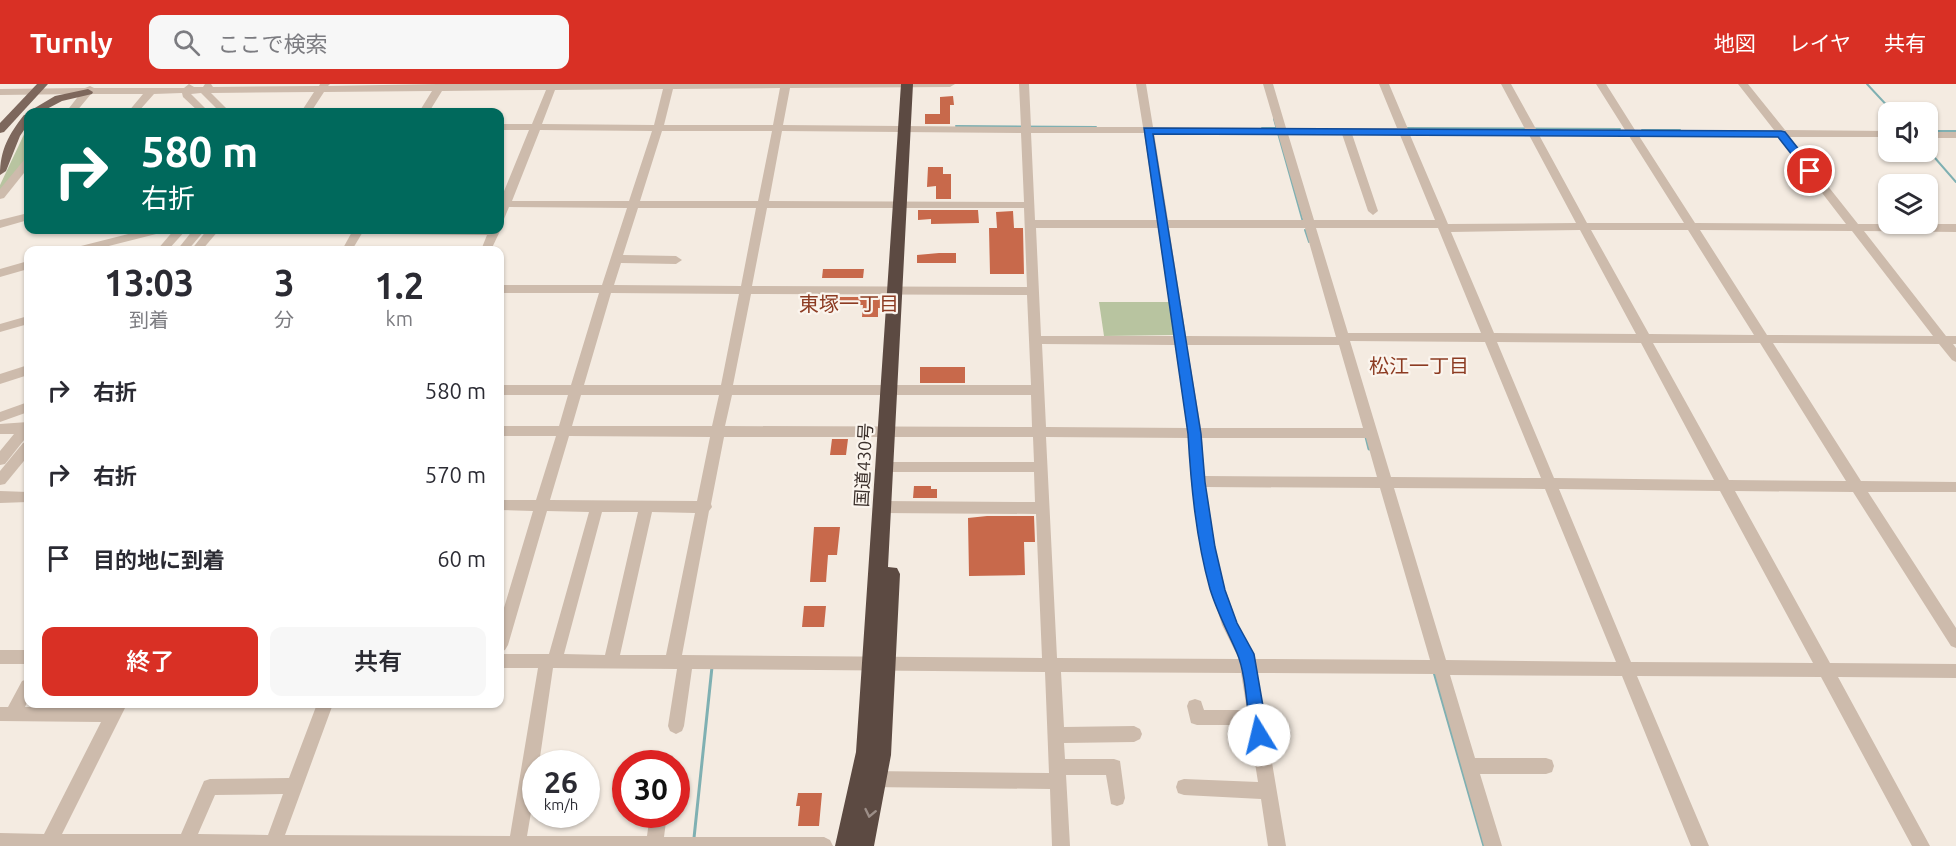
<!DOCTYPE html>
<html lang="ja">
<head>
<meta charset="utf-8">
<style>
  :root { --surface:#fff; --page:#f7f7f7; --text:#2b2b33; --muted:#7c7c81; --accent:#d93025 }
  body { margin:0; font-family:Ubuntu,"Noto Sans JP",sans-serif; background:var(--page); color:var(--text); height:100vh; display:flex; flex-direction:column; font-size:22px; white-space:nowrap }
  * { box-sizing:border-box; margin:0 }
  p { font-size:20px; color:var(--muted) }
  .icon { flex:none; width:33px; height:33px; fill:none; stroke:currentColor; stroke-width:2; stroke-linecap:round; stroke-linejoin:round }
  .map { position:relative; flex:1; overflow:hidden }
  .panel { position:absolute; left:24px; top:162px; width:480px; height:462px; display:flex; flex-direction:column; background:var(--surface); border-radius:12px; box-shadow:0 2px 4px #0004 }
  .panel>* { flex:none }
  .top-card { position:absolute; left:24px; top:24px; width:480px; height:126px; border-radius:12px; box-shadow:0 2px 4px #0004; background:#00695c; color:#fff; overflow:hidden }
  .buttons { position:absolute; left:1878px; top:18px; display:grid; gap:12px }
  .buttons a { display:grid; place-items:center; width:60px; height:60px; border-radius:12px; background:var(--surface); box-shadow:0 2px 4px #0004; font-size:30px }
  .speed { position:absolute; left:522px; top:666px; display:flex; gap:12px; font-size:30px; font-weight:700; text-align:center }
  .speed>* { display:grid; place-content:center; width:78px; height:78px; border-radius:50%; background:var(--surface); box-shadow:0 2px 4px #0004; line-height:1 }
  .speed small { font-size:15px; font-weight:400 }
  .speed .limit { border:9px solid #d22; background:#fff; color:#111 }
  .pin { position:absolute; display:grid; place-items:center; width:51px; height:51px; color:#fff; margin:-26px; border:3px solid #fff; border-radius:50%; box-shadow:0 2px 6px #0007 }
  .me { position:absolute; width:66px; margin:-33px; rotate:351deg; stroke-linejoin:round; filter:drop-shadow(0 0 4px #0008) }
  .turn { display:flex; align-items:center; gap:21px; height:126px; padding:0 18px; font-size:27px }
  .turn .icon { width:78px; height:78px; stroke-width:2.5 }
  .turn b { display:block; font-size:42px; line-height:51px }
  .eta { display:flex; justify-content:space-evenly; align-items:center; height:102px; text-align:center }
  .eta b { font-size:36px; font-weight:600; line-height:42px }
  .action { display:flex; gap:12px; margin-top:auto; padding:12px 18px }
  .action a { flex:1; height:69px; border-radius:12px; background:var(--accent); color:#fff; font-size:24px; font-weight:600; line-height:69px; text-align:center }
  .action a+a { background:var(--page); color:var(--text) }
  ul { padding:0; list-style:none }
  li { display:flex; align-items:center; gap:18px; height:84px; padding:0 18px }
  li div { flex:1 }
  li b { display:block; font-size:22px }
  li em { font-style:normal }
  header { display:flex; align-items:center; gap:36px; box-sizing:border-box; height:84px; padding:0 30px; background:var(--accent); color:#fff }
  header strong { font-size:28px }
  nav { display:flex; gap:33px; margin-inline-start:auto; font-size:21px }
  .search { width:420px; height:54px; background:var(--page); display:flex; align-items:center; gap:15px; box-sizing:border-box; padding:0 21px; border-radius:12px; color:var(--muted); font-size:22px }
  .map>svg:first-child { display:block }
</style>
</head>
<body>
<header>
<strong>Turnly</strong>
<div class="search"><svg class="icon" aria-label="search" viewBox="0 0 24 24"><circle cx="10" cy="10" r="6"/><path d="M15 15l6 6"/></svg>ここで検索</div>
<nav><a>地図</a><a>レイヤ</a><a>共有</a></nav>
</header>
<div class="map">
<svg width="1956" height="762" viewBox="0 0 1956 762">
  <rect width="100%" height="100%" fill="#f4ebe1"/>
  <g fill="#b8c4a0">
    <polygon points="28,42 28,74 0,108 0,101"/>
    <polygon points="1099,218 1169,218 1175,251 1104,252"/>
  </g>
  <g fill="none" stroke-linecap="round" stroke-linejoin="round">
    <g stroke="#7fb0b2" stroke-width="2">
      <polyline points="1867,0 1893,28"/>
      <polyline points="1274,35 1303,138"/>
      <polyline points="956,42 1096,43"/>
      <polyline points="1262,44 1279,44"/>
      <polyline points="1406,44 1620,45"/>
      <polyline points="1642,46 1680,46"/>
      <polyline points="1928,47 1956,47"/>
      <polyline points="1928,66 1956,98"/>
      <polyline points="1305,146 1309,158"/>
    </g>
    <g stroke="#7fb0b2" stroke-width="3">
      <polyline points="1366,353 1369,365"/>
      <polyline points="1434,588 1484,762"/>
      <polyline points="694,754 712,583"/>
    </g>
  </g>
  <g fill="#c8694b">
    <polygon points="953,12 954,21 950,21 950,40 925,40 925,30 940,30 940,13"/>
    <polygon points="928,83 943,83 943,90 951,90 951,115 936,115 936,102 927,103"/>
    <polygon points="918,126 978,126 979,139 931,140 931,135 918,136"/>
    <polygon points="1013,127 1014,144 1023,144 1024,190 990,190 989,144 997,144 996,128"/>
    <polygon points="939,169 956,169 956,179 917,179 917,171"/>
    <polygon points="823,185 864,185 863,194 822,194"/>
    <polygon points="838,213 884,213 884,224 878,224 878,233 862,233 863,221 837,221"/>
    <rect x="920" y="283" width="45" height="16"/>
    <polygon points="832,355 848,355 846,371 830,371"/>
    <polygon points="914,402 931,402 931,405 937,405 937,414 913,414"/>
    <polygon points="987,432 1034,432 1035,458 1024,458 1025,491 969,492 968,434"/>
    <polygon points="814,443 840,443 837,471 828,471 826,498 810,498"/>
    <polygon points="804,522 826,522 824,543 802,543"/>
    <polygon points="798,709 822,709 819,742 798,742 800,722 796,722"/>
  </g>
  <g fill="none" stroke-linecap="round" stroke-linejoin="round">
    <g fill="#cdbbac" fill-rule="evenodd">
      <path d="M189,0L194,3H203L205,0H211L213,3L319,2L320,0H330L328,2L437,0H955L950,3L790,4L783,41L1021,43L1019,0H1029L1031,43H1143L1136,0H1146L1153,43L1276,44L1263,0H1273L1286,44H1397L1379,0H1389L1408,45H1525L1501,0H1511L1536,45L1625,46L1596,0H1606L1635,46H1774L1738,0H1748L1785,46L1888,47V53H1789L1858,140H1956V148L1864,147L1946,252H1956V260H1953L1956,264V278L1952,276L1939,260L1773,259L1861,397L1956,398V408H1868L1956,544V564L1951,562L1853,408L1735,407L1830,579L1956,580V594L1838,593L1930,762H1912L1821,593L1637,592L1709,762H1691L1622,592L1450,591L1475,674H1546L1552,676L1554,682L1552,688L1546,690H1480L1502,762H1484L1435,590L1257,589L1286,762H1268L1261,715L1184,711L1178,709L1176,703L1178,697L1184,695L1258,698L1249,641H1197L1191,639L1187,622L1189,617L1195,615L1201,617L1204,626H1247L1241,589L1061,588L1064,643L1134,642L1140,645L1142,650L1140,655L1134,658L1064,659L1065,675H1114L1120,677L1125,714L1123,720L1117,722L1111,720L1106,691H1066L1070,762H1052L1050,705L869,703L863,701L861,695L863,689L869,687L1049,689L1045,588L692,585L684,642L682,647L676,650L670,647L668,642L677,585L553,584L539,680H536V699L527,752H647L650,730H667L664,753H824L830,756L833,762H0V749L44,750L101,638L0,637V623H8L22,597L28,595V616L25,623H109L111,620H127L62,750H181L204,697L210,695L289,694L317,620H333L285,751L510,752L538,584H500V570H549L589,428L547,427L508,561L505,566L500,568V537L533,427L500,426V416H536L556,352H500V342H559L568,311H500V301H571L599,209H500V201H602L627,124L509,123L504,135H500V117L529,46H500V40H532L546,6L442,7L429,28H419L432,7L324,8L311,28H301L314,8L211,9L230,28H220L201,9L191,10L209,28H199L183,13L182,9L154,10L138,28H128L143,10H91L76,28H66L80,10L0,11V5L85,4L90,2L94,4H184ZM780,4L773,41H664L673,5ZM663,5L654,41L542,40L555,6ZM540,46L652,47L629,117H512ZM662,47H772L758,117H640ZM782,47L1021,49L1024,118L769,117ZM1031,49H1144L1157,136H1035ZM1154,49L1278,50L1303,136H1168ZM1288,50H1342L1368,127L1373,131L1378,127L1352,50L1400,51L1435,136H1314ZM1410,51H1529L1576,139L1448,140ZM1539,51L1629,52L1684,139H1587ZM1639,52L1779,53L1846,140L1695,139ZM638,124H756L741,202L614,201L621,179L676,180L682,176L676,172L623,171ZM767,124H1024L1027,203L752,202ZM1036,144H1158L1174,252H1041ZM1169,144H1305L1336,253L1186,252ZM1316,144H1438L1481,249H1348ZM1580,146L1636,250L1494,249L1451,148ZM1591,146H1688L1754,251L1649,250ZM1700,146L1852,147L1933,252L1767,251ZM611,209L739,210L721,301H584ZM751,210L1027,211L1031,301H733ZM1350,257L1485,258L1541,394L1391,393ZM1497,258L1641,259L1714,396L1554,394ZM1653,259H1760L1846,397L1729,396ZM1042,260L1175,261L1187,344L1046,343ZM1187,261H1339L1363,344H1201ZM581,311H719L712,342H572ZM732,311H1031L1032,343L725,342ZM569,352L710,353L697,417L550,416ZM724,353H1033L1034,378H884L879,379L877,383L879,387L884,388H1034L1035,418L882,417L877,419L875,423L877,427L882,429L1036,430L1042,574L682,571L709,427L712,423L711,420ZM1046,353L1189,354L1191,397L1201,463L1211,505L1222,541L1239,575L1057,574ZM1202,354H1366L1377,393L1204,392ZM1206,403L1380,404L1430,576L1255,575L1237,539L1225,505L1215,463ZM1394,404L1545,405L1616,578L1446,576ZM1559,405L1720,407L1813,579L1631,578ZM602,428H638L605,571L564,570ZM652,428L695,429L666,571H620ZM283,710L268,751L198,750L215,711Z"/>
      <rect x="1928" y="48" width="28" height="6"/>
      <polygon points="28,75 28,84 4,114 0,115 0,105 24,76"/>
      <polygon points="28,129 28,136 0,144 0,136"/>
      <polygon points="144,146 162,146 160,149 93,166 75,166 77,163"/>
      <polygon points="174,146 186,146 168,166 157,166"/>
      <polygon points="193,146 205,146 188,166 177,166"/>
      <polygon points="207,146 219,146 202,166 191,166"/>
      <polygon points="353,146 364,146 352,166 342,166"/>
      <polygon points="382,146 499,146 500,147 491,166 481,166 487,151 388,150"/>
      <polygon points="28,177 28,185 0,193 0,185"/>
      <polygon points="28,232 28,240 0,248 0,240"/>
      <polygon points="28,281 28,291 0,300 0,290"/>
      <polygon points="28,318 28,328 0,338 0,328"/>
      <polygon points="28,338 28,351 5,380 0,381 0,367 14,350 0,350 0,340"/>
      <polygon points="28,358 28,372 5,400 0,401 0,387 23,359"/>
      <polygon points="0,407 28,408 28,418 0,419"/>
      <rect x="0" y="566" width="28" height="14"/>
      <polygon points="667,670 673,672 675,680 659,680 661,672"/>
    </g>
    <g fill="#7d675c" fill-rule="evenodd">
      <polygon points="37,0 48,0 4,48 0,49 0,39"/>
      <polygon points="88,5 93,8 92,10 62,17 41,28 28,28 55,12"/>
      <path d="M28,30V40L20,52L6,87L0,91C0,66 9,50 24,31Z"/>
    </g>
    <polygon fill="#5c4a42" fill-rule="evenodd" points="901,0 913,0 888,483 897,484 900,490 891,671 874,762 835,762 856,668"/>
  </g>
  <defs><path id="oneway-chevron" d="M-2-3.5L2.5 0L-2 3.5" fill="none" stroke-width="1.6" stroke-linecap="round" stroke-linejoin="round" transform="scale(1.5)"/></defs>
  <use stroke="#9c8e87" href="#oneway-chevron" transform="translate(870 729) rotate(102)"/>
  <path fill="#1a73e8" stroke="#114b97" stroke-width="1.5" d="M1144,44L1781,47L1785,48L1816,87L1807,90L1778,53L1153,50L1201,350L1205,398L1215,463L1225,506L1237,539L1254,570L1268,651L1265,657L1259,659L1254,657L1251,651C1247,627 1246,590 1237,569C1228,548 1217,528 1210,505C1196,455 1191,402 1188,350Z"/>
  <g text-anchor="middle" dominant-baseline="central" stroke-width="4.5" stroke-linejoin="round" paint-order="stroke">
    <g font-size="18" fill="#3b302b" stroke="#fbf5ee">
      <text transform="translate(863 381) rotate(-87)">国道430号</text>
    </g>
    <g font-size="20" fill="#8c3b22" stroke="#fbf5ee">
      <text x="849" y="219">東塚一丁目</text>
      <text x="1419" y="281">松江一丁目</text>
    </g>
  </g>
</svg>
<div class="buttons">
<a><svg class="icon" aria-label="sound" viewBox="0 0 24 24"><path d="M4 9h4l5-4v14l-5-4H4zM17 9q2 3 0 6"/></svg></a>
<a><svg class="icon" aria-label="layers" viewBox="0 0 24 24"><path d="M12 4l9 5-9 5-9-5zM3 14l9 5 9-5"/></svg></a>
</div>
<div class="speed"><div>26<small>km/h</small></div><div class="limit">30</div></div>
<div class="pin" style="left:1810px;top:87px;background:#d93025"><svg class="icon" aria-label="arrive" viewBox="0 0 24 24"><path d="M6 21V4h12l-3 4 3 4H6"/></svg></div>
<svg class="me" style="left:1259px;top:651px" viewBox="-20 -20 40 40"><circle r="19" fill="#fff"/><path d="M0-13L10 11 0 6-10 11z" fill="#1a73e8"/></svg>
<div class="top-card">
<div class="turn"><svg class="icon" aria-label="right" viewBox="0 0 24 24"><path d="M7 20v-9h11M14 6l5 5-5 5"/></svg><div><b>580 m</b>右折</div></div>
</div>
<section class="panel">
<div class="eta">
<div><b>13:03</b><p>到着</p></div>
<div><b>3</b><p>分</p></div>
<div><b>1.2</b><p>km</p></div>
</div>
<ul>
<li><svg class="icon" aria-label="right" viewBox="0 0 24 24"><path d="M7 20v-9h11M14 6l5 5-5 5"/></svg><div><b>右折</b></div><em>580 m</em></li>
<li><svg class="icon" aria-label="right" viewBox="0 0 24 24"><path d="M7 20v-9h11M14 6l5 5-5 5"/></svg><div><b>右折</b></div><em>570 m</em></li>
<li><svg class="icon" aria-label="arrive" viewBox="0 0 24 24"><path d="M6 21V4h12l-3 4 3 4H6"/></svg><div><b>目的地に到着</b></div><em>60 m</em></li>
</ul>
<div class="action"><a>終了</a><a>共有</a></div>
</section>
</div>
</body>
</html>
